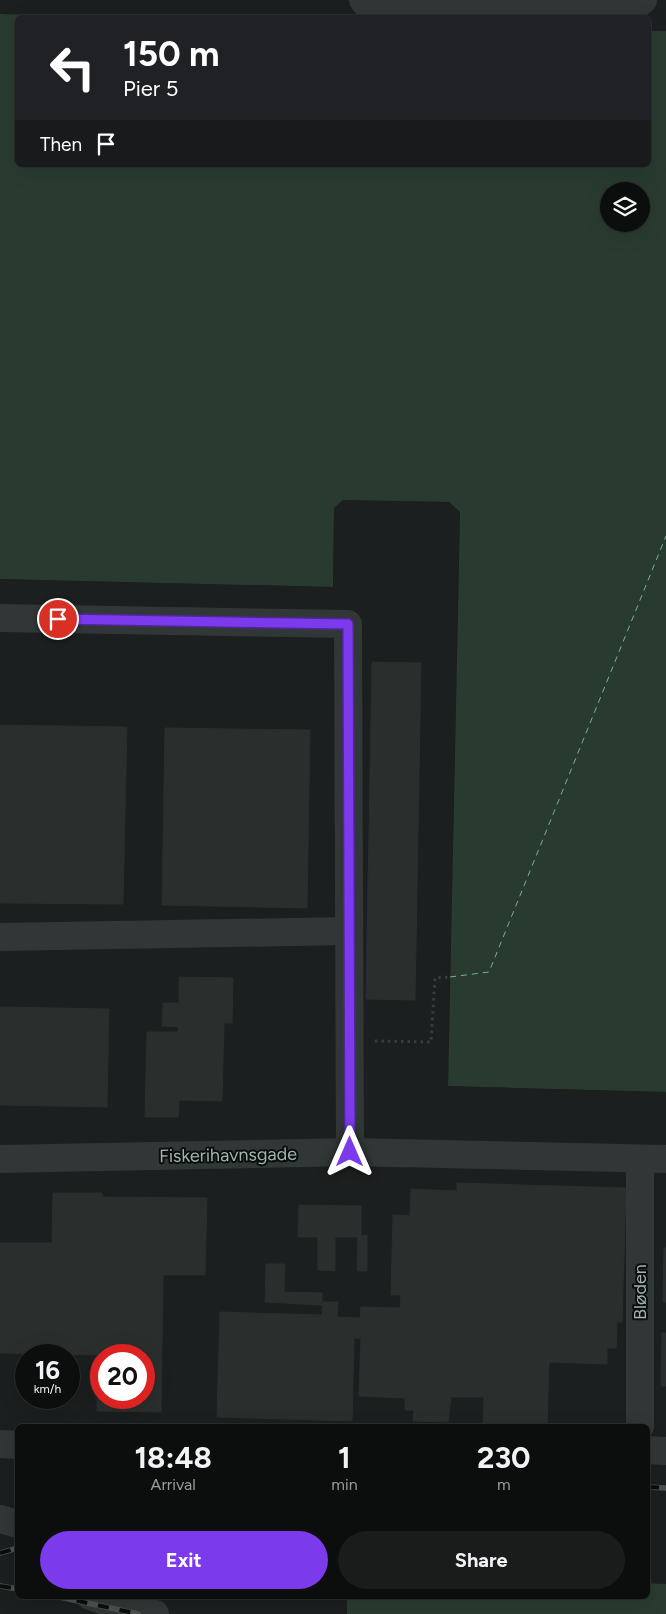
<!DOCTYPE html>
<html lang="en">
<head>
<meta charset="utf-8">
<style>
  :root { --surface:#0c0e0e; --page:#1a1c1c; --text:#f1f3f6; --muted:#9a9c9e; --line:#2c2e2e; --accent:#7c3aed }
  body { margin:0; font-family:Figtree,sans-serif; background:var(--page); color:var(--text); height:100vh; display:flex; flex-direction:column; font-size:19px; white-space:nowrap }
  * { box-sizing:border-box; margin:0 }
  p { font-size:16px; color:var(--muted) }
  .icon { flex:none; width:28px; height:28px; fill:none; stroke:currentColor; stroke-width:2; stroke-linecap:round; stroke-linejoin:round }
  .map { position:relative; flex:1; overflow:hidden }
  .side { position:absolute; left:15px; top:1424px; width:635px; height:175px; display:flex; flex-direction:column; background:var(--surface); border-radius:8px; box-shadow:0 5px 20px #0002,0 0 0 1px var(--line) }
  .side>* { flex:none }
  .top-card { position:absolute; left:15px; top:15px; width:636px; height:152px; border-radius:8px; box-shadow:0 5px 20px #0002,0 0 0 1px var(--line); background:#202124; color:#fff; overflow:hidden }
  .fabs { position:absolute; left:600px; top:182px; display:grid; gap:10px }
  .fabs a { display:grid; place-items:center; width:50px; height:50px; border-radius:50%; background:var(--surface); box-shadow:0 5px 20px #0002,0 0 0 1px var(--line); font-size:25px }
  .speed { position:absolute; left:15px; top:1344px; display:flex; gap:10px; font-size:25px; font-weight:700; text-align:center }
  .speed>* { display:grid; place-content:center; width:65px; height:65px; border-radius:50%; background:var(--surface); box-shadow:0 5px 20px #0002,0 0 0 1px var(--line); line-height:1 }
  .speed small { font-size:12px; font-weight:400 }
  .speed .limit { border:8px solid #d22; background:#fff; color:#111 }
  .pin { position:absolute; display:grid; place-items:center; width:42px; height:42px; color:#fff; margin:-21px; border:2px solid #fff; border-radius:50%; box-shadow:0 1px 5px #0007 }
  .me { position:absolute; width:55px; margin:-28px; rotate:0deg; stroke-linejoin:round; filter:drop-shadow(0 0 4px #0008) }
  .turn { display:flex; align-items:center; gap:18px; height:105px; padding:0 25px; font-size:22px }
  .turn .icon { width:65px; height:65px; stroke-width:2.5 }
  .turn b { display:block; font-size:35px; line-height:42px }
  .then { display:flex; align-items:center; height:48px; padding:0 25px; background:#0003; gap:10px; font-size:19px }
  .eta { display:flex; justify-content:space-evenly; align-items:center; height:85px; text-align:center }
  .eta b { font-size:30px; font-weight:700; line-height:35px }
  .cta { display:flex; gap:10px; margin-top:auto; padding:10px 25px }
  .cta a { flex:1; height:58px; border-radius:30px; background:var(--accent); color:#fff; font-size:20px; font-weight:700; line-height:58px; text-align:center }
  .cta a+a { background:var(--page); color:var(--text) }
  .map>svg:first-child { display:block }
</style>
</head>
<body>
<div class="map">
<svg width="666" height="1614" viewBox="0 0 666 1614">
  <rect width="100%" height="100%" fill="#101212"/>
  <g fill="#1c1f1f" fill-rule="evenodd">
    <polygon points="0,0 666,0 666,31 649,31 649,18 133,18 0,14"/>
    <path d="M343,500L449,502L460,512L448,1086L666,1092V1584L648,1583V1426H18V1596H343L347,1601V1614H0V579L333,587L334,508ZM26,1355H69V1398H26ZM101,1355H144V1398H101Z"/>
  </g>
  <g fill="#293b31" fill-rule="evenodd">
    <path d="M0,14L133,17L18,18V165H649V31H666V1092L448,1086L460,512L449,502L343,500L334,508L333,587L0,579ZM609,191H641V224H609Z"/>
    <polygon points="648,1583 666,1584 666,1614 347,1614 347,1601 343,1596 648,1596"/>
  </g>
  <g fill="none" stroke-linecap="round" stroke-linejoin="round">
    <polyline stroke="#73b392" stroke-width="1" stroke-dasharray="6 5" stroke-linecap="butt" points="450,977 489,972 666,536"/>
  </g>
  <g fill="#2a2f2e" stroke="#2a2e2e" fill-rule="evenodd">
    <polygon points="372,662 421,663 415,1000 366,999"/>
    <polygon points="0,725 127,727 123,904 0,903"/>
    <polygon points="165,728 310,730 307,908 162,905"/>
    <polygon points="179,977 233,978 232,1023 224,1023 222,1101 179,1100 178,1117 145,1117 147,1032 178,1032 178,1027 162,1026 163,1003 179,1003"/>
    <polygon points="0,1007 109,1009 107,1107 0,1105"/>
    <polygon points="457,1183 626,1188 622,1322 617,1322 616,1348 607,1348 607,1364 549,1362 547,1426 483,1426 484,1397 451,1397 448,1422 413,1421 414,1410 405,1410 405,1398 359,1396 361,1338 354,1338 352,1421 217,1417 220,1312 322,1315 323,1302 338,1302 337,1317 360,1318 361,1307 400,1308 401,1295 391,1295 393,1215 410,1216 411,1189 457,1191"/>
    <path d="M53,1193H102L103,1197L207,1198L205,1275H163L161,1412L97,1411L98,1355L0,1353V1243H52ZM101,1355H144V1398H101Z"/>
    <polygon points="299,1205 361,1206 361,1236 367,1235 367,1271 357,1271 358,1237 335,1237 335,1271 318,1270 318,1237 298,1237"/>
    <polygon points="664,1248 666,1248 666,1302 663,1302"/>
    <polygon points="266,1264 285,1264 284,1292 322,1293 322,1305 265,1302"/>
    <polygon points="662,1333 666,1333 666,1386 661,1386"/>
  </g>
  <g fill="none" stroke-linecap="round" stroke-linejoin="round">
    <polyline stroke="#373e3c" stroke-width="3" stroke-dasharray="2.5 4" stroke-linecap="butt" points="375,1041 431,1042 435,978 450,977"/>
    <g stroke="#313736" stroke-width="28">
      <polyline points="363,0 372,11 515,11 635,6 643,0"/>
      <polyline points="0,618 348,624 350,1152"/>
      <polyline points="0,937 349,931"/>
      <polyline points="0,1159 350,1152 666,1159"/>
      <polyline points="640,1426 640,1159"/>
      <polyline points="0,1444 18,1445"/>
      <polyline points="648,1450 666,1451"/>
      <polyline points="0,1519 18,1524"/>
      <polyline points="90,1596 122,1607 155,1614"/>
    </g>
    <defs>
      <g id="rail">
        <polyline points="648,1487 666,1488"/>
        <polyline points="0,1553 18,1548"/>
        <polyline points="0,1586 18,1589"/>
        <polyline points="55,1596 138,1614"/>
      </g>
    </defs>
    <use href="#rail" stroke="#4a5250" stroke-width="5.5"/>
    <use href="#rail" stroke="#0b0d0d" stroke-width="4" stroke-dasharray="11" stroke-linecap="butt"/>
  </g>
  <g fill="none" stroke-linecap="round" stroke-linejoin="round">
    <defs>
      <polyline id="route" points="58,619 348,624 350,1152"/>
    </defs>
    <use href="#route" stroke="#51269a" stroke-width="12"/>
    <use href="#route" stroke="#7c3aed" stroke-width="9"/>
  </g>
  <g text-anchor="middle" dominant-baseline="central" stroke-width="4" stroke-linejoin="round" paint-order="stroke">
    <g font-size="18" fill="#a0b4ae" stroke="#0b0d0d">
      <text transform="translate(228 1155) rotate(-1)">Fiskerihavnsgade</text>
      <text transform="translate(640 1292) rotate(-90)">Bløden</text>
    </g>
  </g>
</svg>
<div class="fabs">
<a><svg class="icon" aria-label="layers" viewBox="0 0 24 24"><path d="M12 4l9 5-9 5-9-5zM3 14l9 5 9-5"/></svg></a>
</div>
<div class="speed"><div>16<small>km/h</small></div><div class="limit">20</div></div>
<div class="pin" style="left:58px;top:619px;background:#d93025"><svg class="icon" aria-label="arrive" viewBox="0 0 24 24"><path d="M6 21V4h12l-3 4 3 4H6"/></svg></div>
<svg class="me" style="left:350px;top:1152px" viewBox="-20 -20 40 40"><path d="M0-17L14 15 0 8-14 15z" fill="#7c3aed" stroke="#fff" stroke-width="4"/></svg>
<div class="top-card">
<div class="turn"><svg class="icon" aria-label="left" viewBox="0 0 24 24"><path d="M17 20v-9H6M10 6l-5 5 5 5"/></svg><div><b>150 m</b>Pier 5</div></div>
<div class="then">Then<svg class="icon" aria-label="arrive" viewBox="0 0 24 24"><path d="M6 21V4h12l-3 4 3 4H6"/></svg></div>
</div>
<section class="side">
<div class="eta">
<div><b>18:48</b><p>Arrival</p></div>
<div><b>1</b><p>min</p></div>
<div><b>230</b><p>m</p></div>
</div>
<div class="cta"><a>Exit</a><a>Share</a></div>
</section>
</div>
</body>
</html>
